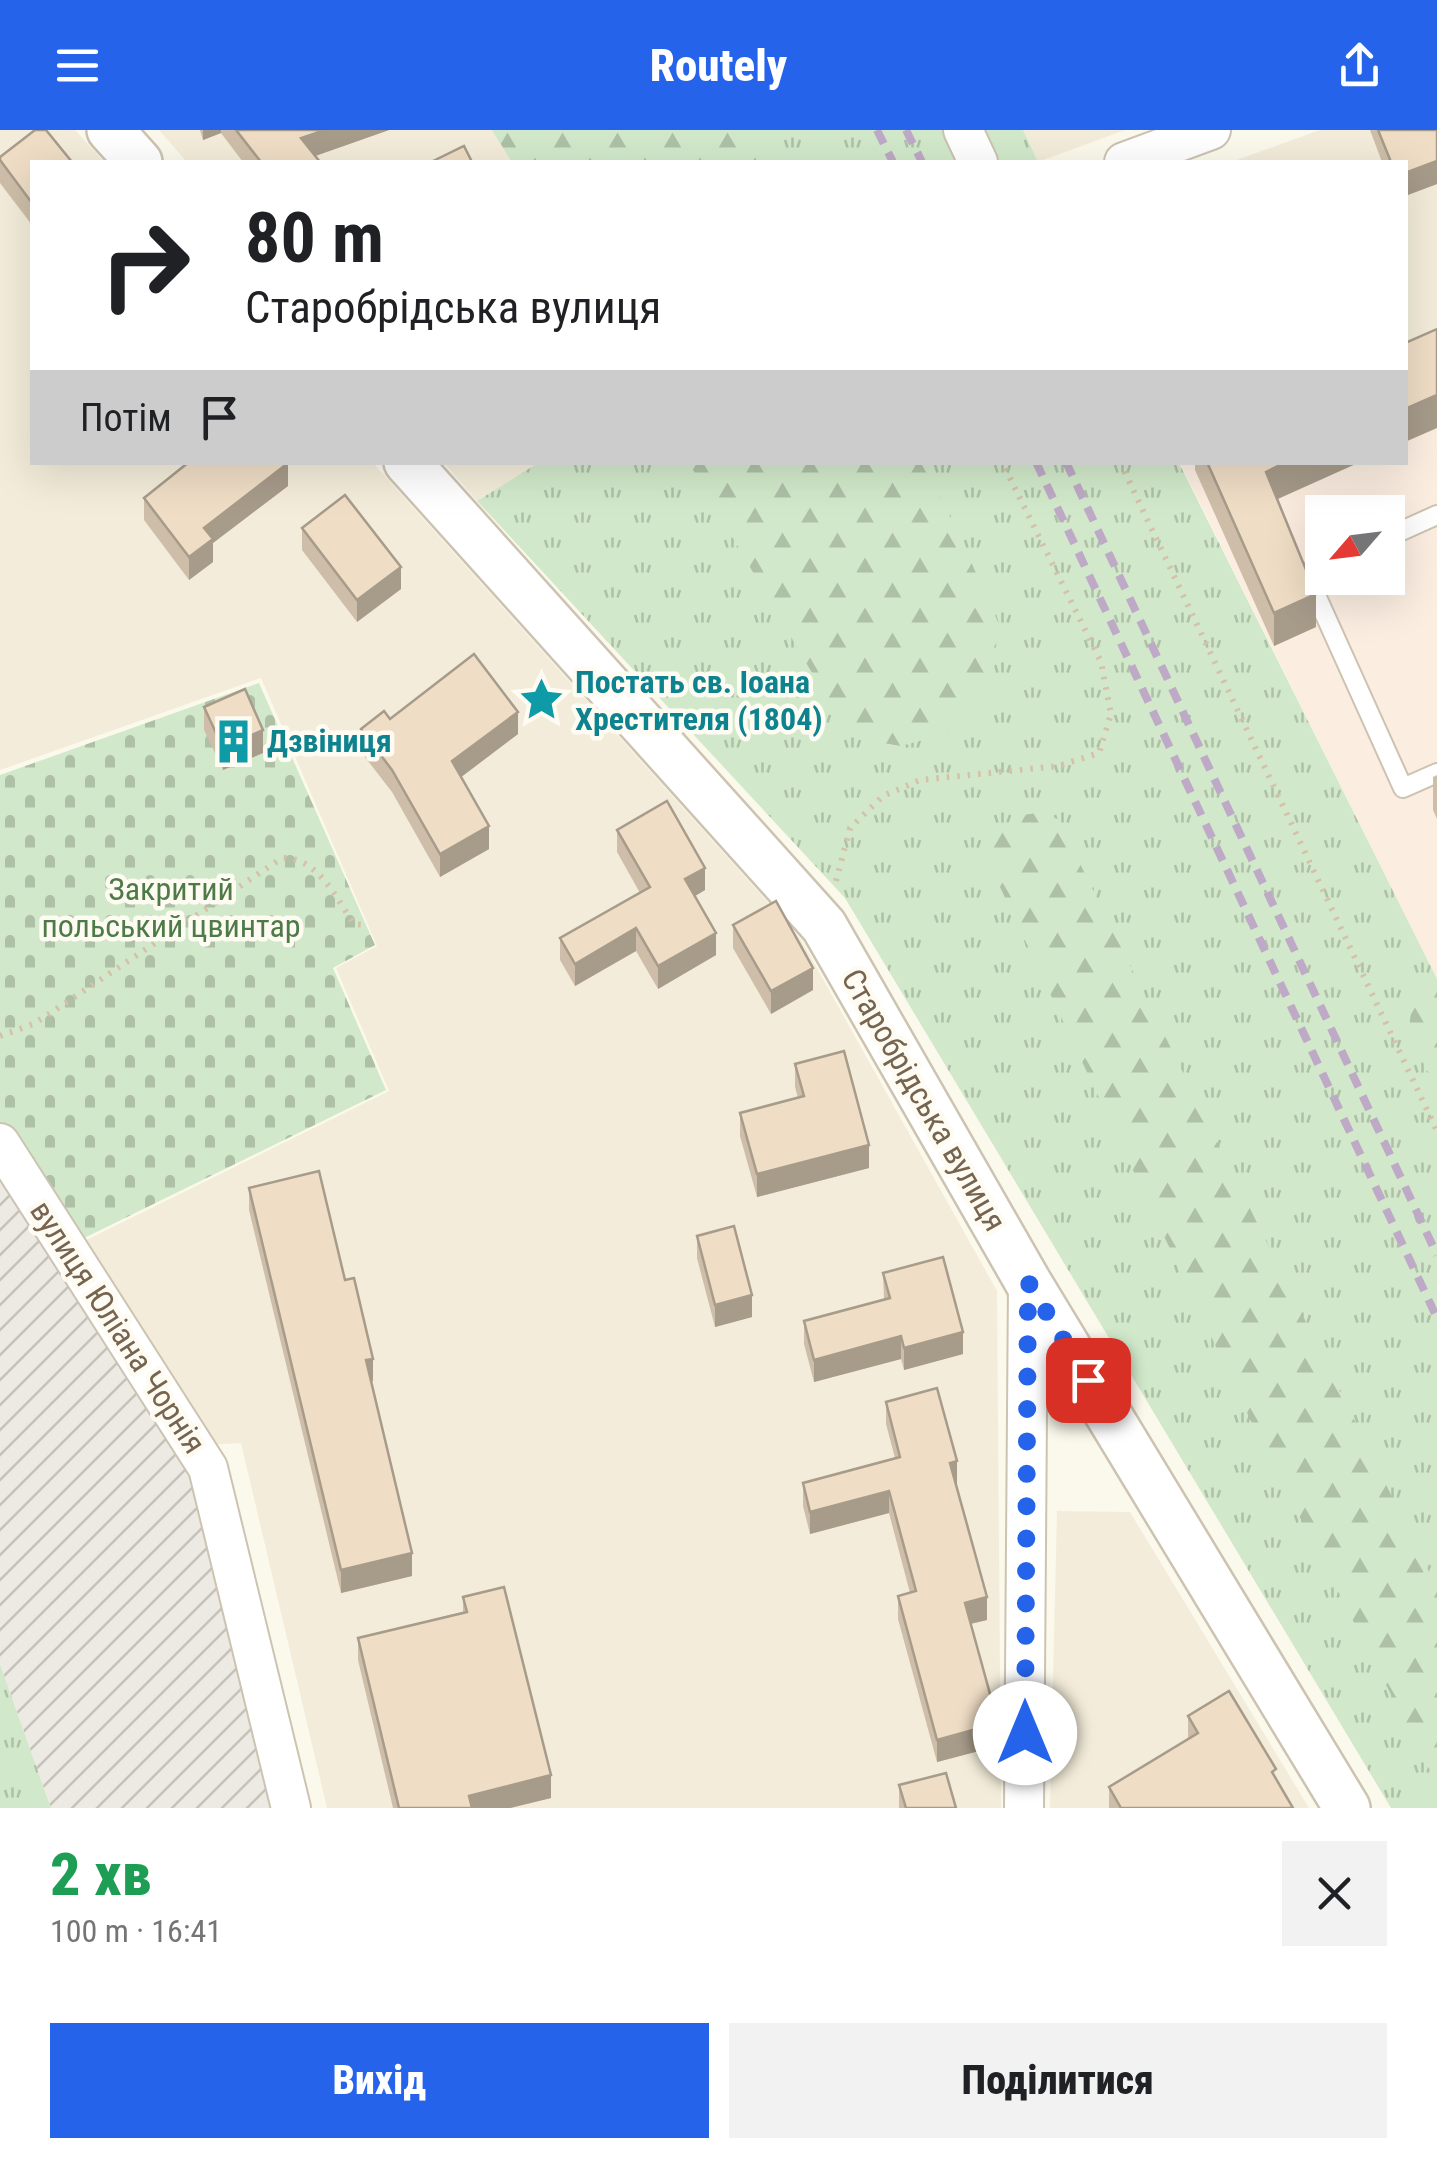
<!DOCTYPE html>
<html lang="uk">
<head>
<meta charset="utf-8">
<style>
  :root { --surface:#fff; --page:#f2f2f2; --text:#202124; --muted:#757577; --accent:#2563eb }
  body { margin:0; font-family:"Roboto Condensed",sans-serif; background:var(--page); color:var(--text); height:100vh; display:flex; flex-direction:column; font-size:38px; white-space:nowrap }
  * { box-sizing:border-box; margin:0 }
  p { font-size:32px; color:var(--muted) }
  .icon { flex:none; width:55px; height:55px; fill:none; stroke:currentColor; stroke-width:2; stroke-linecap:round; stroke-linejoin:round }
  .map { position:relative; height:1678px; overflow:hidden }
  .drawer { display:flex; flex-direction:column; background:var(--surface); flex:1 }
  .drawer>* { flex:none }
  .guide { position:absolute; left:30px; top:30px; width:1378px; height:305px; border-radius:0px; box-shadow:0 10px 40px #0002; background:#fff; color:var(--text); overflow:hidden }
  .needle { width:65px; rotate:242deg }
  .buttons { position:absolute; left:1305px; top:365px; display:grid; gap:20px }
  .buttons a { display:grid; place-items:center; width:100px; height:100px; border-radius:0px; background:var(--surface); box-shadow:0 10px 40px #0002; font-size:50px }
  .pin { position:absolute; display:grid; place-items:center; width:85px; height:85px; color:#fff; margin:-42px; border-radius:20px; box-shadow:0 5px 15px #0006 }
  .me { position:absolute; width:110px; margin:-55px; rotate:0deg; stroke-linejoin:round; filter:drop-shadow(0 0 8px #0008) }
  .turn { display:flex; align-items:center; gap:35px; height:210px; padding:0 50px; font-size:45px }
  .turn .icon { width:130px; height:130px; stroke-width:2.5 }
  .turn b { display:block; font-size:70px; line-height:85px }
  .then { display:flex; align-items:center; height:95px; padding:0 50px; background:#0003; gap:20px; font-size:38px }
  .round { display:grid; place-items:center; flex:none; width:105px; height:105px; border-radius:0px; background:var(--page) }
  .summary { display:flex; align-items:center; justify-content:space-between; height:170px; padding:0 50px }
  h1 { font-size:60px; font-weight:800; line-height:75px; color:#1e9e55 }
  .cta { display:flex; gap:20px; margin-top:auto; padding:20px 50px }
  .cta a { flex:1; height:115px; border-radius:0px; background:var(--accent); color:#fff; font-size:40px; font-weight:800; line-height:115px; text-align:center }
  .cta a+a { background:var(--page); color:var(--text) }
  header { display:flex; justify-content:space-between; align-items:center; height:130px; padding:0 50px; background:var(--accent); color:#fff; font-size:45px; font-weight:800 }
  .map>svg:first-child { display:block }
</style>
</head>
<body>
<header><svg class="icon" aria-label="menu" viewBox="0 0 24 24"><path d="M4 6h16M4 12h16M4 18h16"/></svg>Routely<svg class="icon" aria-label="share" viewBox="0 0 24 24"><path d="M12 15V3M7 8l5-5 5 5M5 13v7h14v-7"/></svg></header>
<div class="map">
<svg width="1437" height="1678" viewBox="0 0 1437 1678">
  <defs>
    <pattern id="industrial-furrows" width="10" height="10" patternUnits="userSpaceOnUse" patternTransform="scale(2.5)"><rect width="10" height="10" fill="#edeae4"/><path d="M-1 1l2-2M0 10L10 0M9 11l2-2" fill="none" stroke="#c5c1bb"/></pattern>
    <pattern id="grass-tufts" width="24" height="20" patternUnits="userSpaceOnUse" patternTransform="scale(2.5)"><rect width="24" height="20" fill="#d1e9ca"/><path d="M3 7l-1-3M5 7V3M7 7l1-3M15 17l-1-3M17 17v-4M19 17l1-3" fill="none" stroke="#aec0a6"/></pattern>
    <pattern id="forest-firs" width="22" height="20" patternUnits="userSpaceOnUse" patternTransform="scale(2.5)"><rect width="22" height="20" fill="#d1e9ca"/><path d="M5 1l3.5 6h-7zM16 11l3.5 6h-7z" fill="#aec0a6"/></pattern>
    <pattern id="cemetery-stones" width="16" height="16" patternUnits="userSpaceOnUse" patternTransform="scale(2.5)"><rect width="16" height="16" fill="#d1e9ca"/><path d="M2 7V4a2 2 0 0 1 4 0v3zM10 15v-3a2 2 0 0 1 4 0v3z" fill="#aec0a6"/></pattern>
  </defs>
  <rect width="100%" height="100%" fill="#fbf8ec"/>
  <g fill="#f3ecda">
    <polygon points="0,0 75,0 104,32 32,32 32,332 373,333 800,808 997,1161 1001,1678 327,1678 241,1313 206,1315 72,1117 389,961 336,838 377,816 261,548 0,640"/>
    <polygon points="159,0 492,0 512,32 187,32"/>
    <polygon points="1023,0 1125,0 1038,32"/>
    <polygon points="1320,0 1437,0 1437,214 1405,229 1405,32 1231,32"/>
    <polygon points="444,333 538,333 477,371"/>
    <polygon points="1057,1381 1130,1382 1309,1678 1050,1678"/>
  </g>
  <path fill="#fbede0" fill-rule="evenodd" d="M1437,214V849L1180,333L1405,332V229ZM1322,382H1388V448H1322Z"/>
  <polygon fill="url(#industrial-furrows)" points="0,1016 208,1338 291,1678 51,1678 0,1534"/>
  <g fill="url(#grass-tufts)">
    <polygon points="492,0 1023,0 1038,32 512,32"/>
    <polygon points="538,333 1179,333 1437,849 1437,1678 1391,1678 845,768 477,371"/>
    <polygon points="0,1534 51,1678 0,1678"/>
  </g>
  <g fill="url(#forest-firs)">
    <polygon points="492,0 743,0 760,32 512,32"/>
    <polygon points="689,333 921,333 954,394 998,492 993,556 952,602 901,616 865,610 839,589"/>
    <polygon points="1037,683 1058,689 1437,1458 1437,1654 1257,1304 1000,757 991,733 988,710 1016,686"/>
    <path d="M1434,850L1437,856V959C1415,914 1390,891 1434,850Z"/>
  </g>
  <polygon fill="url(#cemetery-stones)" points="259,553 375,815 333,838 386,960 70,1115 0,1010 0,645"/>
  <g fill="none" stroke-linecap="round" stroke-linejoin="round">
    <defs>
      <g id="service">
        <polyline points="1388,407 1437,385"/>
        <polyline points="1322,436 1306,443 1403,658 1437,643"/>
      </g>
      <g id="minor">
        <polyline points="963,0 978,32"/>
        <polyline points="1124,32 1211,0"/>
        <polyline points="0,1013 208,1338 291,1678"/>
        <polyline points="1024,1678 1028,1152"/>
      </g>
      <g id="tertiary">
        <polyline points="110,0 139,32"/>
        <polyline points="407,332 824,796 1028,1152 1347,1678"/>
      </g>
    </defs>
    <use href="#service" stroke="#cdc3b1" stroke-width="22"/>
    <use href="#minor" stroke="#cdc3b1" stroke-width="42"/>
    <use href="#tertiary" stroke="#cdc3b1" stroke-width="50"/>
    <g stroke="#d5c1a7" stroke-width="6" stroke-dasharray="2.5 8" stroke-linecap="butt">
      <polyline points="1120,332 1437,1001"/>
      <polyline points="836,751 850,698 883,666 920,650 1058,636 1099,623 1111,584 1101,532 1002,332"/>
      <path d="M0,906L33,894L49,884L282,728C318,727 336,768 354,794L366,795"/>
    </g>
    <use href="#service" stroke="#fff" stroke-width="18"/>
    <use href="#minor" stroke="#fff" stroke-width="38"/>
    <use href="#tertiary" stroke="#fff" stroke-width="45"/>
    <g stroke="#bea9c6" stroke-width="8" stroke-dasharray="15 10" stroke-linecap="butt">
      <polyline points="877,0 893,32"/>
      <polyline points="906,0 922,32"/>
      <polyline points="1036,332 1437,1188"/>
      <polyline points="1066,332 1437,1125"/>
    </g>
  </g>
  <g fill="#cebea9">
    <polygon points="200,0 389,0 315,26 320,32 243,32 221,3 203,10"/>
    <polygon points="1370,0 1437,0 1437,54 1405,66 1405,32 1382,32"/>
    <polygon points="0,27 32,32 32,95 0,53"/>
    <polygon points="187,332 287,332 288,356 213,413 213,432 189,450 144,390 144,368"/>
    <polygon points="1195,332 1360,332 1278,369 1316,497 1274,516 1195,340"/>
    <polygon points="302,398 401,459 357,492 302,420"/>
    <polygon points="204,577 263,623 223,640 204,600"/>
    <polygon points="390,589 518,604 461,647 489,719 440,747 392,662 361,622 361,599"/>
    <polygon points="1437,645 1437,689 1433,680 1433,647"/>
    <polygon points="617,700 705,760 695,766 716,825 658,859 636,821 575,856 560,830 560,808 640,763 617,722"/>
    <polygon points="733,795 813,860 771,884 733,818"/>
    <polygon points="795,934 869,1038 757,1067 740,1006 740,983 798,968 795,957"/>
    <polygon points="249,1058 345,1150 373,1251 371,1252 412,1446 341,1463 249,1080"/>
    <polygon points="697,1106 752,1187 715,1197 697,1128"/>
    <polygon points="883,1143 963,1224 904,1240 901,1229 814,1252 804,1214 804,1191 884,1169"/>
    <polygon points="886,1272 957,1354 955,1354 987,1490 971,1494 998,1616 937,1632 898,1489 898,1466 910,1463 889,1383 810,1404 803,1376 803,1353 895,1328 886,1294"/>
    <polygon points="463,1467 551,1668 510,1678 393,1678 358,1530 358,1508 463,1482"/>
    <polygon points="1188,1586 1276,1650 1293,1678 1109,1678 1109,1657 1188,1609"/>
    <polygon points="899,1655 956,1678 899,1678"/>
  </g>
  <g fill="#a79b8a">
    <polygon points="203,0 221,0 221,3 203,10"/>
    <polygon points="325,0 389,0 301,31 301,8"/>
    <polygon points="1437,31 1437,54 1405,66 1405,43"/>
    <polygon points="1437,265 1437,298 1405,312 1405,279"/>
    <polygon points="1286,332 1360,332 1266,374 1266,342"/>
    <polygon points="288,333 288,356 213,413 213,432 189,450 189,427 204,398"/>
    <polygon points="401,437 401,459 357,492 357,470"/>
    <polygon points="1316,464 1316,497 1274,516 1274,483"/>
    <polygon points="518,582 518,604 452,654 452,631"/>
    <polygon points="263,600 263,623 223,640 223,618"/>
    <polygon points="489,696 489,719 440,747 440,724"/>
    <polygon points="705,738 705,760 685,772 685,749"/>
    <polygon points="636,798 636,821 575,856 575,834"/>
    <polygon points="716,803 716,825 658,859 658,836"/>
    <polygon points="813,838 813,860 771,884 771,861"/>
    <polygon points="869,1015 869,1038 757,1067 757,1044"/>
    <polygon points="752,1165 752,1187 715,1197 715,1175"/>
    <polygon points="963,1202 963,1224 904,1240 904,1218"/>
    <polygon points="901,1206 901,1229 814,1252 814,1230"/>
    <polygon points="373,1229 373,1251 366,1253 366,1230"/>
    <polygon points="957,1331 957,1354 950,1356 950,1333"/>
    <polygon points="889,1361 889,1383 810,1404 810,1382"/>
    <polygon points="412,1423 412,1446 341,1463 341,1440"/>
    <polygon points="987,1467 987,1490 965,1495 965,1473"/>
    <polygon points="998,1593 998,1616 937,1632 937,1610"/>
    <polygon points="551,1645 551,1668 510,1678 469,1678 469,1666"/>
  </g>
  <g fill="#efddc5" stroke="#a79b8a" stroke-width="2.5">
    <polygon points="35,0 46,0 72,32 32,32 32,73 0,30 0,27"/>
    <polygon points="236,0 325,0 301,8 320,32 261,32"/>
    <polygon points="1378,0 1437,0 1437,31 1405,43 1405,32 1391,32"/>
    <polygon points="464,16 472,32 431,32"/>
    <polygon points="1437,199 1437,265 1405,279 1405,213"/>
    <polygon points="189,332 287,332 288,333 204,398 213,409 189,427 144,368"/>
    <polygon points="1207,332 1286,332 1266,342 1316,464 1274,483"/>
    <polygon points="345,365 401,437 357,470 302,398"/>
    <polygon points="474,524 518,582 452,631 489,696 440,724 392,640 361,599 384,581 390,589"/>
    <polygon points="245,559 263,600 223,618 204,577"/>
    <polygon points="667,671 705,738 685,749 716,803 658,836 636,798 575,834 560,808 650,757 617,700"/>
    <polygon points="776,771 813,838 771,861 733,795"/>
    <polygon points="844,921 869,1015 757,1044 740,983 804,966 795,934"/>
    <polygon points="319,1041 345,1150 354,1148 373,1229 366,1230 412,1423 341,1440 249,1058"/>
    <polygon points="734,1096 752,1165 715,1175 697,1106"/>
    <polygon points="943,1127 963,1202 904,1218 901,1206 814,1230 804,1191 890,1168 883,1143"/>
    <polygon points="937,1258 957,1331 950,1333 987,1467 965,1473 998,1593 937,1610 898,1466 916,1461 889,1361 810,1382 803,1353 900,1327 886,1272"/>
    <polygon points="504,1457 551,1645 469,1666 472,1678 399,1678 358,1508 467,1482 463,1467"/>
    <polygon points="1229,1561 1276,1639 1272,1642 1293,1678 1121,1678 1109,1657 1198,1603 1188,1586"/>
    <polygon points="946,1643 956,1678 906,1678 899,1655"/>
  </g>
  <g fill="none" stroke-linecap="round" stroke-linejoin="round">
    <polyline stroke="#2563eb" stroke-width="18" stroke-dasharray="0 32.4" points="1025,1603 1028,1152 1088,1250"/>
  </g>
  <defs>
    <symbol id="sight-bare" viewBox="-9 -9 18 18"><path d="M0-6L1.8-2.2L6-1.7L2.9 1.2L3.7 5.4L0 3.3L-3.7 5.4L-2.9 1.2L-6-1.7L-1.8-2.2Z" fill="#0f9aa8" stroke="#fefbf2" stroke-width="2.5" paint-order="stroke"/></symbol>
    <symbol id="building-bare" viewBox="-9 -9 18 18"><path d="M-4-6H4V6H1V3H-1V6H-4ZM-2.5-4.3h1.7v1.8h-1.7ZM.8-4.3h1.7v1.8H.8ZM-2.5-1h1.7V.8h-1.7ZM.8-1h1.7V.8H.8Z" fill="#0f9aa8" stroke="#fefbf2" stroke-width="2.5" paint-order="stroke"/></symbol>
  </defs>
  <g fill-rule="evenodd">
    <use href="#sight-bare" x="510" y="538" width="63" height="63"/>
    <use href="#building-bare" x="202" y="580" width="63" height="63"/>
  </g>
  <g text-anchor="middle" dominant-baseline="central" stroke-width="9" stroke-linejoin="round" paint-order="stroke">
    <g font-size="32" font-weight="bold" fill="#0d838f" stroke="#fefbf2" text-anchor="start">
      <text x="575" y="552">Постать св. Іоана<tspan x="575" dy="37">Хрестителя (1804)</tspan></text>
      <text x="267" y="611">Дзвіниця</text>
    </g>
    <g font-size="32" fill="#4e7a48" stroke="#fefbf2">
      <text x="171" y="759">Закритий<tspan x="171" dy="37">польський цвинтар</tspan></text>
    </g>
    <g font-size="32" fill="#76644f" stroke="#fefbf2">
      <text transform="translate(924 970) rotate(60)">Старобрідська вулиця</text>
      <text transform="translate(118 1197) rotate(57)">вулиця Юліана Чорнія</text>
    </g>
  </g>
</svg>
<div class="buttons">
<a><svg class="needle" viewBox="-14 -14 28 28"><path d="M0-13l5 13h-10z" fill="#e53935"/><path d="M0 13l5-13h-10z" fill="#757577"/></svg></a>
</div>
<div class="pin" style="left:1088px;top:1250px;background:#d93025"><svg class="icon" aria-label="arrive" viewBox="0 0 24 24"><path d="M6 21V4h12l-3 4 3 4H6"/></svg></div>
<svg class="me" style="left:1025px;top:1603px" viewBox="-20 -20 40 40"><circle r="19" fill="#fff"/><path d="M0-13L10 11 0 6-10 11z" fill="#2563eb"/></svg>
<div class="guide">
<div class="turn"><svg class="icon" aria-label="right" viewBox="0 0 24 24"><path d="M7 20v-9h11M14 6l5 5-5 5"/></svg><div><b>80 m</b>Старобрідська вулиця</div></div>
<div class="then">Потім<svg class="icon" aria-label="arrive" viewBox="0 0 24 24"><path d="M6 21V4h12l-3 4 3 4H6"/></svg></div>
</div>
</div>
<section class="drawer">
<div class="summary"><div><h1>2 хв</h1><p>100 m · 16:41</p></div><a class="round"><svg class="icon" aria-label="close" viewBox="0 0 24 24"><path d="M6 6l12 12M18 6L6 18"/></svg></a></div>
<div class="cta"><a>Вихід</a><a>Поділитися</a></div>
</section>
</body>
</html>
